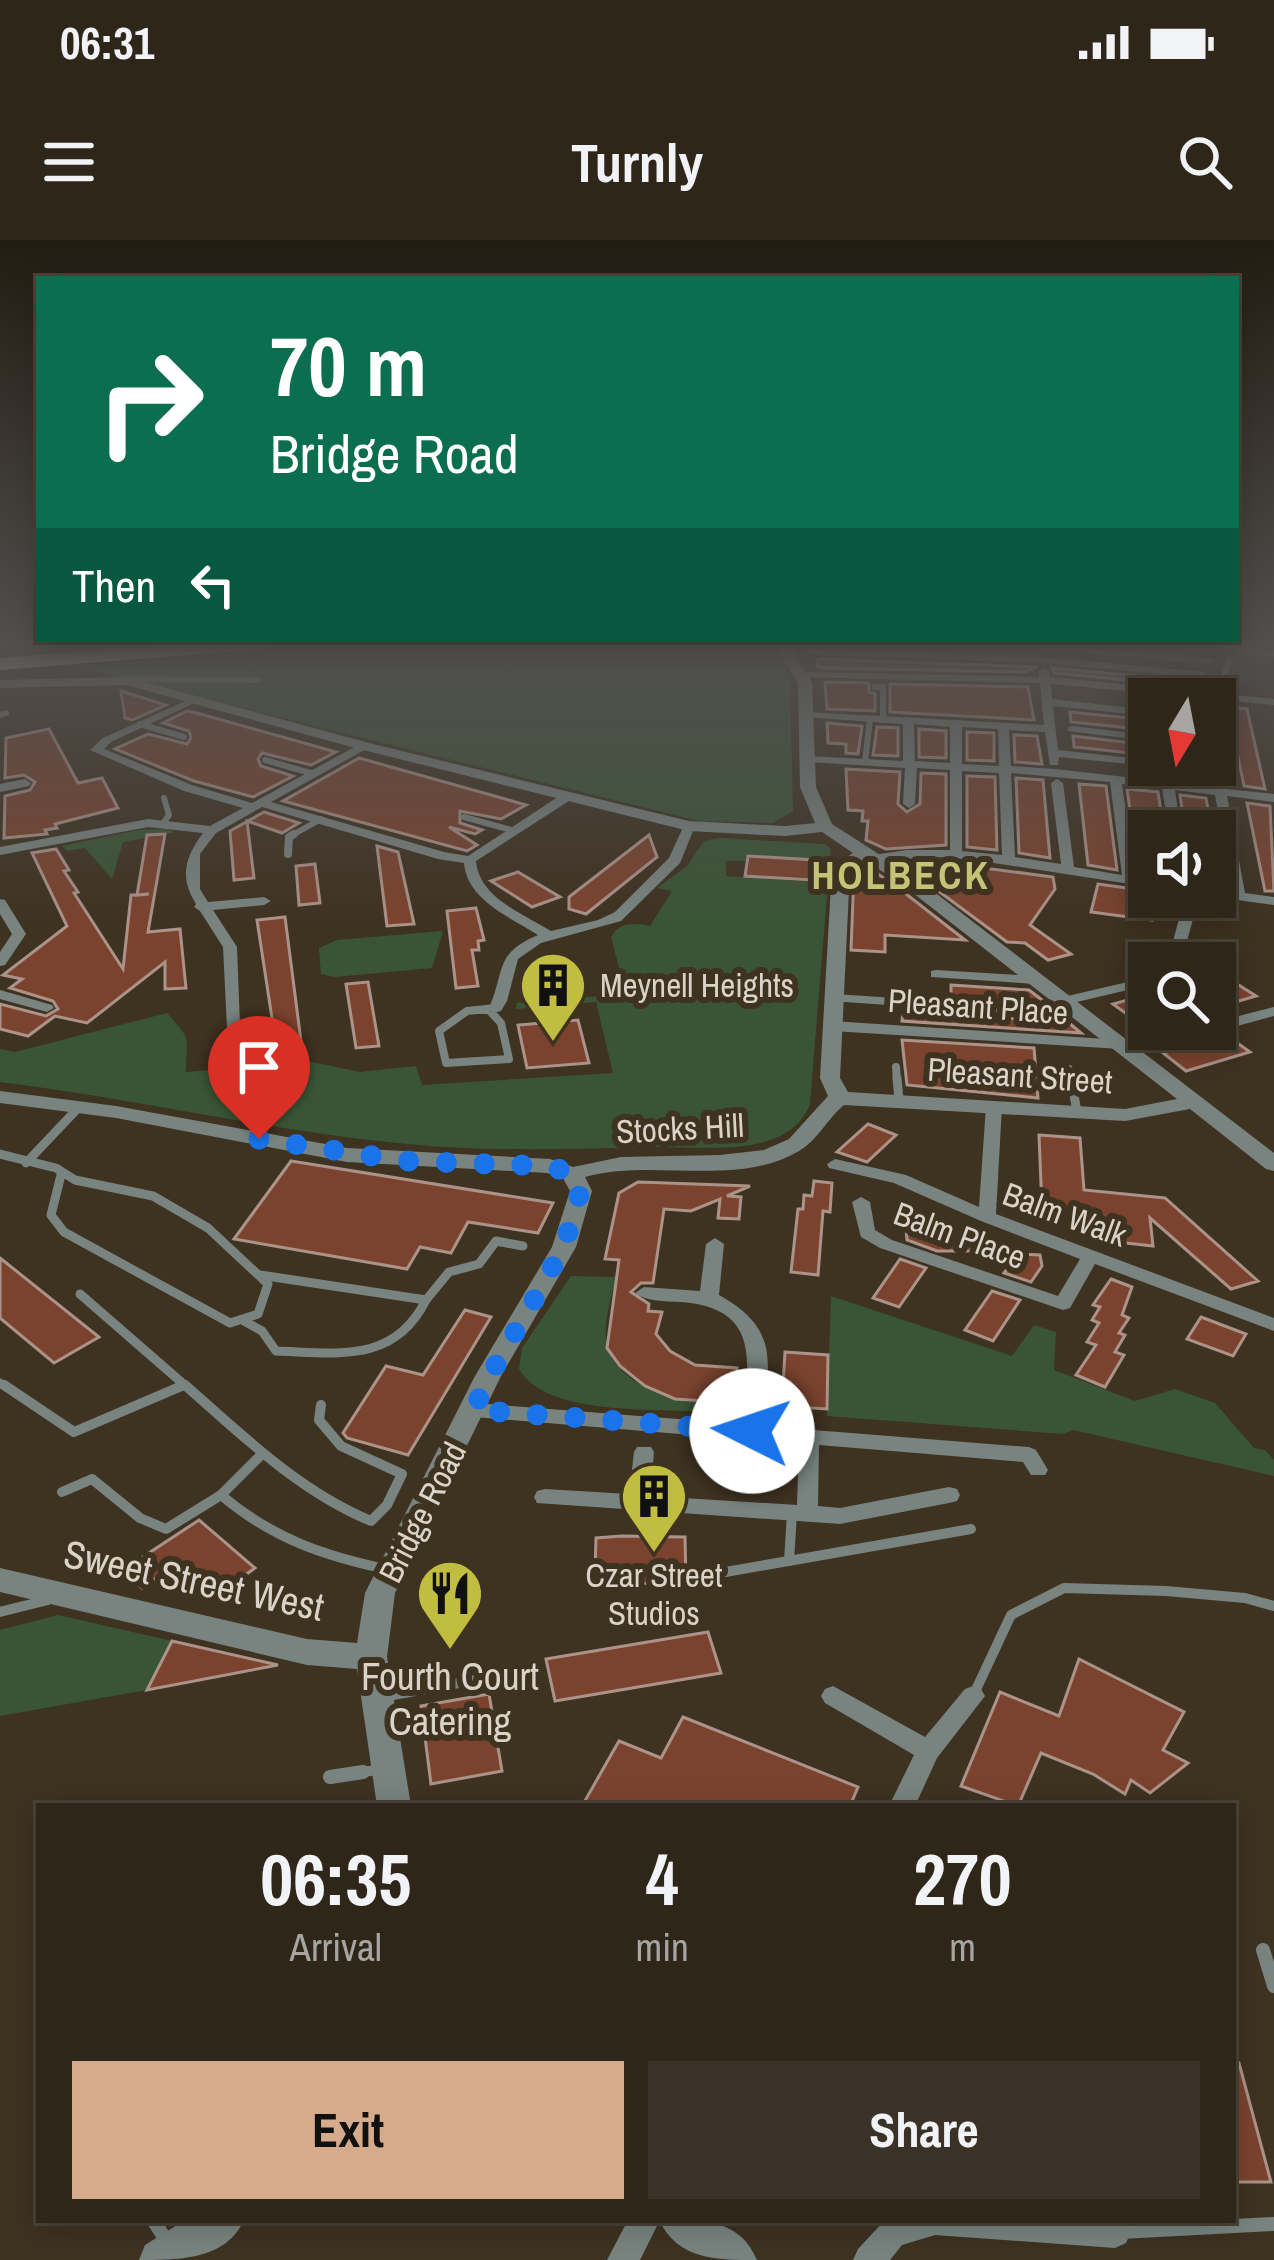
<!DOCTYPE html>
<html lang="en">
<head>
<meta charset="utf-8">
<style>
  :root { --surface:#2e2619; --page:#3a3226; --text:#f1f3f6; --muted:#a7a5a2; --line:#494338; --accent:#d6ab8b }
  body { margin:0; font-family:"Archivo Narrow",sans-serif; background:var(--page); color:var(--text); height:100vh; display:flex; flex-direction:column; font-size:45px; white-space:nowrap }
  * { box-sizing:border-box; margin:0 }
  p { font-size:39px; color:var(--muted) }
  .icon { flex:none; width:66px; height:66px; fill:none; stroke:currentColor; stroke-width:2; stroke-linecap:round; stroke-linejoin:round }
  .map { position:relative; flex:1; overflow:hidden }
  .side { position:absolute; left:36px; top:1563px; width:1200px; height:420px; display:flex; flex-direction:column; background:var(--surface); border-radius:0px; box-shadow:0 6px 30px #0003,0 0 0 3px var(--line) }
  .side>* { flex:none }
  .top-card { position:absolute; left:36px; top:36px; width:1203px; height:366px; border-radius:0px; box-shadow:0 6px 30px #0003,0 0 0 3px var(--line); background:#0b6e4f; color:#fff; overflow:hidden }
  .needle { width:78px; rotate:190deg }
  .buttons { position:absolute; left:1128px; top:438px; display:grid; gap:24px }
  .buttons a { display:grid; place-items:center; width:108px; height:108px; border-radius:0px; background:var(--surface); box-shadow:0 6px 30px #0003,0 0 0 3px var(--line); font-size:60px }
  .pin { position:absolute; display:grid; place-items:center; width:102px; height:102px; color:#fff; margin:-123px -51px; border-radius:50% 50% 50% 0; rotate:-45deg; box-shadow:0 0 12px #0007 }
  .pin .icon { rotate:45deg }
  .me { position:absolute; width:132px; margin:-66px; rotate:274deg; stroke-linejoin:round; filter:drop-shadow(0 0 9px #0008) }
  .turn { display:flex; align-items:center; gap:42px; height:252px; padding:0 36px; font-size:54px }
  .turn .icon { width:156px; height:156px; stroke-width:2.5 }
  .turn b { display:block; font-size:84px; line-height:102px }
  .then { display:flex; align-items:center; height:114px; padding:0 36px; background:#0003; gap:24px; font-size:45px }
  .eta { display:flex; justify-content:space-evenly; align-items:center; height:204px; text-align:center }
  .eta b { font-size:72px; font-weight:700; line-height:84px }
  .primary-button { display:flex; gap:24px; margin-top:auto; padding:24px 36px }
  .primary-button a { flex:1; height:138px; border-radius:0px; background:var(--accent); color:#111; font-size:48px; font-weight:700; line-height:138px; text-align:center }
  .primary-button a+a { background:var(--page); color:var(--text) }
  .status { display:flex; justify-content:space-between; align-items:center; height:84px; padding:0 60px; background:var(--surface); direction:ltr }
  .status svg { height:33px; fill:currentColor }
  header { display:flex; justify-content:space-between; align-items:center; height:156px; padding:0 36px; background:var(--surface); font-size:54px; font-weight:700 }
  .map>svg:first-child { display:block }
</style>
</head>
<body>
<div class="status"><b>06:31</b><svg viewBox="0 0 49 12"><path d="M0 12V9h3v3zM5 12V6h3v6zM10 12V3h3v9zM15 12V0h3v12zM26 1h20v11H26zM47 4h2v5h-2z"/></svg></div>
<header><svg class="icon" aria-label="menu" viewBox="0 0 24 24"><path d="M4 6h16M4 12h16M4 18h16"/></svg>Turnly<svg class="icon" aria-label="search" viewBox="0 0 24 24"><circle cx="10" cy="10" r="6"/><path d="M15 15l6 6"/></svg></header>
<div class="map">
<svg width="1274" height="2020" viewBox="0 0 1274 2020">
  <rect width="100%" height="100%" fill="#3e3221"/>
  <g fill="#3a5536">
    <polygon points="401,402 771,402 783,417 790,438 793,571 773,583 699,581 73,426"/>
    <polygon points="167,589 175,592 123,602 112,639 85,608 67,611 62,606 138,590"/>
    <path d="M720,598L825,604L831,609L829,627L814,629V620L749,616L747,621H726V636L828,643L810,864C789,920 702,906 653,907C572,909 488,912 407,904C270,891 136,859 0,842V809L15,812L167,773C191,802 187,790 186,832L307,821L360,832L416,826L422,845L613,833L596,762L516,769L517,763L626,754L611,697C620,681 634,683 650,686L672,651L657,648L687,626L704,601Z"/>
    <polygon points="443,691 432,728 335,737 321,734 319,708 337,700"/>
    <path d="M571,1036L616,1037C612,1057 602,1084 607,1104C619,1152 682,1159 721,1162L703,1172C653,1168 546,1176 519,1129L522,1108Z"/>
    <polygon points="831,1056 1012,1116 1034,1085 1056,1092 1054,1130 1135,1161 1175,1149 1215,1163 1254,1208 1265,1210 1274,1220 1274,1236 1073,1190 1063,1194 827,1176"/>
    <polygon points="58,1375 172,1401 147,1450 0,1476 0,1390"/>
  </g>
  <g fill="#7b432e" stroke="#ac938a" stroke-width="3">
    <polygon points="818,419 821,419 1037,427 1025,432 824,428 818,427"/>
    <polygon points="1052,428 1190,441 1190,446 1054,433"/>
    <polygon points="825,442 869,443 869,452 875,454 875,471 827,469"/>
    <polygon points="890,444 1028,447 1034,480 890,472"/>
    <polygon points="121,451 166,465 132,480 125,478"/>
    <polygon points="1228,467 1247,469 1265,549 1244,546"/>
    <polygon points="187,471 197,473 336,512 311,525 262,513 258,519 261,526 293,536 253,557 194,541 115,509 148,494 187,504 191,498 189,491 163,483"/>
    <polygon points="1070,472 1149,480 1149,490 1071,482"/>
    <polygon points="827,483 862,486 858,514 846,513 846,504 828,503"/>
    <polygon points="877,487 898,488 898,516 873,515"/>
    <polygon points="49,489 78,543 102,538 118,568 55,584 57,588 45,590 47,594 4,598 5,556 30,550 35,542 24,535 5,538 6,498"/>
    <polygon points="919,489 946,491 946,518 919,517"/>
    <polygon points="967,492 994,493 994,521 967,520"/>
    <polygon points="1014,495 1037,496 1042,524 1015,522"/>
    <polygon points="1073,496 1149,505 1149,515 1074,507"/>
    <polygon points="359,518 491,555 526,565 501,579 460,571 460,583 482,590 475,594 449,587 477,605 467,611 283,561"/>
    <polygon points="846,529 900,532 898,564 907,572 920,564 921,533 946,534 946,605 886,609 866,600 868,581 862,581 863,571 848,570"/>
    <polygon points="967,536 995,537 997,610 967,607"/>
    <polygon points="1016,538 1043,540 1050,618 1019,613"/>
    <polygon points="1079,544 1106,546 1117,630 1088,625"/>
    <polygon points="1127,549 1158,552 1164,591 1148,591 1149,634 1139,633"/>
    <polygon points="1180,555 1206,558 1212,591 1185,591"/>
    <polygon points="1247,563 1270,566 1274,651 1265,651"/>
    <polygon points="264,572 299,583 282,593 247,581 254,638 234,640 230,591"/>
    <polygon points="165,594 148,692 180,689 186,748 165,749 165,722 87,783 55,776 28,796 0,789 0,764 46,776 58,769 53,761 10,748 22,739 3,735 67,686 32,613 56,609 69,630 64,631 78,652 74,653 123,729 131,655 139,655 149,654 137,655 147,595"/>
    <polygon points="649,595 657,617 586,674 569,669 569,657"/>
    <polygon points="377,606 398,612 414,684 387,686"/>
    <polygon points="748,616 815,620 812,640 745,636"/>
    <polygon points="939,622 1053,637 1055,649 1030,685 1071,714 1048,720 1025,703 1007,702 902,624"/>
    <polygon points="315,624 320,663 299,665 296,626"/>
    <polygon points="865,625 901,650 965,700 885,695 885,712 851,710 854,632"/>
    <polygon points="518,632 560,657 532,667 491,641"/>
    <polygon points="1098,644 1149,651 1149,657 1154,657 1152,680 1091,672"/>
    <polygon points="476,668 484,700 478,701 479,710 472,710 478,746 456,748 447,671"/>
    <polygon points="285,677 302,809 277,811 257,680"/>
    <polygon points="1215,730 1256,756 1215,768"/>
    <polygon points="368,742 379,806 356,808 346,744"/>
    <polygon points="951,745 1029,750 1046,763 951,757"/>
    <polygon points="1149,754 1149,790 1113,764"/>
    <polygon points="903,772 1068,782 1081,793 902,781"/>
    <polygon points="578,780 589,823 527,828 518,785"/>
    <polygon points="1226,795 1250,812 1186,831 1163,813"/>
    <polygon points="902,800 1034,808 1038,858 907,845"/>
    <polygon points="868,884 896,895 867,922 837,912"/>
    <polygon points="1039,895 1080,898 1084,950 1165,958 1258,1041 1231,1049 1150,978 1153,1006 1098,1000 1098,995 1086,993 1085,972 1042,968"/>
    <polygon points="291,921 553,963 538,993 468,982 451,1013 420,1007 407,1029 234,999"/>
    <polygon points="814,941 832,943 830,972 823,971 818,1035 791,1032 798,969 803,969 804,955 812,956"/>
    <polygon points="638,942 750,946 727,956 741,957 739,979 718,978 720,959 691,971 664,969 653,1043 641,1043 631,1052 649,1064 648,1071 662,1072 656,1094 670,1111 695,1125 737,1128 736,1145 721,1162 675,1159 645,1146 620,1126 607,1108 619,1020 605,1019 619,953"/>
    <polygon points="905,980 937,982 937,991 970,993 972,1011 937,1011 907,1000"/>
    <polygon points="1018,1014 1040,1015 1042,1026 1031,1042 1004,1033"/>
    <polygon points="0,1018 99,1097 54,1123 0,1078"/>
    <polygon points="900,1019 926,1028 899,1067 873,1058"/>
    <polygon points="1111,1039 1132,1047 1122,1075 1129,1078 1119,1093 1125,1095 1115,1112 1124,1115 1105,1147 1076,1135 1096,1105 1087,1102 1099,1083 1092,1080 1100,1067 1093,1065"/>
    <polygon points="992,1051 1020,1060 993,1101 965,1090"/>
    <polygon points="465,1070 491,1077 408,1215 347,1198 343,1193 386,1126 423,1135"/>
    <polygon points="1201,1077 1246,1094 1233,1116 1187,1099"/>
    <polygon points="785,1112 828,1115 827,1169 796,1167 783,1145"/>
    <polygon points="199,1280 255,1328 219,1354 181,1321 142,1348 123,1330"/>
    <polygon points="622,1296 685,1297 686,1344 622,1343 622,1331 595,1331 596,1298"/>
    <polygon points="708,1392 721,1433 555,1461 546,1419"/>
    <polygon points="172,1401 278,1425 147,1450"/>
    <polygon points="1079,1419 1184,1472 1163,1510 1188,1523 1150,1553 1131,1540 1125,1554 1093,1534 1041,1513 1018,1566 961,1546 1000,1452 1059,1476"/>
    <polygon points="489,1454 502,1531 431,1544 421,1466"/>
    <polygon points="683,1477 858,1547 850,1566 582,1566 619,1501 661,1518"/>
    <polygon points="1239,1823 1271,1942 1233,1942 1233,1824"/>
  </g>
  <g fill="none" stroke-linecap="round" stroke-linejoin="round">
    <g stroke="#798481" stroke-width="6">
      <polyline points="1229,419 1223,441 1232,449 1232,457"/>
      <polyline points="116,439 258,440"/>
      <polyline points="875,447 883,447 883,480"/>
      <polyline points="0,475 6,473"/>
      <polyline points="140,484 184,497"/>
      <polyline points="265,520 314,534"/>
      <polyline points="865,522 870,479"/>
      <polyline points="164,558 169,575 164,582"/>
      <polyline points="464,577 515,591"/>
      <polyline points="289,597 321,579"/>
    </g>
    <g stroke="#798481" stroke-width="8">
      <polyline points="288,614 289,597 294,594"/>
      <polyline points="488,769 501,783 509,819 446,823 439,791 467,771 496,768"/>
      <polyline points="896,827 897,841"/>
      <polyline points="1069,829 1071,841"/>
    </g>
    <g stroke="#798481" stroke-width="9">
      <polyline points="897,838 899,860"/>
      <polyline points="1071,838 1077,872"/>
      <polyline points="0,914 56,928 75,940 153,956 208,988 268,1044 258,1074 230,1083 64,992 51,975 61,935"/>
      <polyline points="26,923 79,867"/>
      <polyline points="80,1054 188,1148"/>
      <polyline points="426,1060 449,1032 479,1024 496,1001 523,1006"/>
      <path d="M244,1081L262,1091L276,1111C338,1113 394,1124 426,1060L260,1035"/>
      <polyline points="0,1143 8,1148"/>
      <polyline points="177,1148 185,1145"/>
    </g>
    <g stroke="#798481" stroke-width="10">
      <polyline points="4,1145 74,1192 184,1145"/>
      <path d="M185,1145C243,1196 299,1251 371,1281L387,1265L402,1234L341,1206L319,1180L321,1165"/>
      <polyline points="62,1252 92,1239 140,1278 166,1289 221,1255 262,1214"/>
      <path d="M221,1255C273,1299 324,1316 390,1330"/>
      <polyline points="789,1321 792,1273"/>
      <polyline points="714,1334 971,1289"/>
      <polyline points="0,1372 48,1360"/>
      <polyline points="973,1456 1011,1375 1064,1348 1166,1351 1245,1358 1274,1366"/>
      <polyline points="382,1457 524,1431"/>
      <polyline points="343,1535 383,1529"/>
    </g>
    <g stroke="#798481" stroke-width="14">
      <polyline points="330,1537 363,1532"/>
      <polyline points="1263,1710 1274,1746"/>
      <polyline points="153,1980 166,2000"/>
      <polyline points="1121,1992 1274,1984"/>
    </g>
    <g fill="#798481" fill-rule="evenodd">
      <polygon points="803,402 813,402 816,408 821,409 1043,417 1204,432 1209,435 1204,438 1043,423 821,415 808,413"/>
      <polygon points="916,402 1041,403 1208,418 1213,421 1208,424 1041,409 921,405"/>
      <polygon points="1148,402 1186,402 1203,406 1198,409 1153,405"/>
      <polygon points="1221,405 1274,411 1274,417 1217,410 1216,408"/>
      <path d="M1044,428L1049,431L1050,437L1274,459V465L1051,444L1052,459L1149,470V476L1053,466L1058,510L1149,520V525H1153L1149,526L1059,517L1058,525H1050L1045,492L1009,490L1011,526L1055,529L1214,547L1211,534L1165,528L1159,525L1210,527L1215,525V518L1221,521L1226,549L1274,554V562L1227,556L1245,653L1274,657V665L1215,657V649L1232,651L1215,555L1175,550L1181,591H1169L1162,548L1122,544L1135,637L1149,639V647L975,620L939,617L873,621V615L907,610H950V530L917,528L915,564L909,568L903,564L905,528L808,522L802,519L808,516L903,521V484L802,477V473L806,472L1044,485L1040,443L802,437L797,434L798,432L1039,437V431ZM914,484L950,487V523L915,521ZM962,487L998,489L999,526L962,524ZM962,531L999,533L1002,615L962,611ZM1011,533L1110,542L1122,635L1074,627L1063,543L1057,539L1051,543L1061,624L1015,617Z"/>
      <path d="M192,458L201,460L111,502L104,509L192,545L252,563L360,504H368V508L271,562L444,612L468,616L564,553H572V559L476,621C479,658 524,674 551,691L598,680L615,672L669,618L685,583L695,586L680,623L621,681L541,703L518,719L507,761L501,771L496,772L489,768C505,732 494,713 538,695C510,677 467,660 464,623L438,619L262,567L216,593L200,614V649L208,662L264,657L271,661L264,665L213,670L237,707L240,785L232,790L227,788L223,707L200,671L194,667L196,664C179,637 185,617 203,593L148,587L0,615V607L148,579L210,586L243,568L184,551L90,510L103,498Z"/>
      <polygon points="1072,486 1149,495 1149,501 1068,491 1068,487"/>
      <polygon points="25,539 31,543 29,546 0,552 0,544"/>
      <polygon points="1185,657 1199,657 1181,723 1167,723"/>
      <polygon points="0,659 5,660 26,694 5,725 0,726 0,712 12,694 0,674"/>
      <polygon points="936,730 1036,736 1043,740 1036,744 931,737 931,731"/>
      <polygon points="1149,737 1149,745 1064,765 1057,761 1059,758"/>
      <polygon points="0,750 52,765 54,768 47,772 0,759"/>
      <polygon points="834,754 1080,770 1087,774 1080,778 829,761 829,755"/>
      <polygon points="1274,767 1274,776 1128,816 1123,814 1121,809 832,791 824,786 832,781 1121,800 1126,802 1128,806 1192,789 1215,789 1215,782"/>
      <polygon points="994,861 1002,866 996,974 1274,1078 1274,1091 1095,1024 1070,1068 1063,1070 880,1008 861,997 852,962 861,957 870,962 875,990 892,1000 1058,1056 1080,1019 981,981 894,943 829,928 827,924 835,919 906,935 979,967 986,866"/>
      <path d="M715,998L724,1004L719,1055C782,1090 768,1124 763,1186L1029,1207L1036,1210L1048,1230L1045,1235H1031L1023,1222L819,1205L818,1266L840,1268L949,1247L957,1249L960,1255L957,1261L949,1263L840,1284L537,1263L534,1257L537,1251L545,1249L629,1254L634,1212L637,1207H651L654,1212L650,1256L797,1265L799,1204L474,1177L467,1175L464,1170L467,1165L474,1163L742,1184C749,1124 762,1068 681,1062C665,1061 647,1062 635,1053L644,1047L700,1051L706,1004Z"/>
      <polygon points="833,1446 925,1497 965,1449 973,1446 981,1449 985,1456 937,1518 915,1566 889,1566 914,1515 825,1463 821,1456 825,1449"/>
      <polygon points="628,1980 660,1980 640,2020 607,2020"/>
      <polygon points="885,1980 1123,1980 1131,1992 1126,2003 1115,2008 935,1995 902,2005 890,2020 853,2020 858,2009"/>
    </g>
    <g fill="#798481" fill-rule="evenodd">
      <path d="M773,402H787L812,443L816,547L832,584L916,638L1274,913V931L1266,929L1190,869L1125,881L844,865C827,879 818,900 799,911C736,948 653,918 585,937L592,951L576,1007L501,1136L395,1353L387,1417L411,1566H377L357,1429L307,1425L0,1352V1328L307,1399L357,1403L365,1353L475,1136L552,1007L570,951L563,938L547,933L347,922L116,878L0,863V851L116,866L347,908L550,919L573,927L621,917L720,915L764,910L789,899L828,856L820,838L832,627L853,613L822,592L785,596L689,591L359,509L126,445L0,448V440L126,437L369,503L689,581L785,586L815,583L800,547L798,443ZM865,620L904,646L1177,859L1125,869L848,852L840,838L850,629Z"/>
      <path d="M185,1980H244C226,2020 178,2020 139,2020L145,2005Z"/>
      <path d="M659,1980C699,1980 739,1977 757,2020C717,2020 678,2020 659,1980Z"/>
    </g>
    <polygon fill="#d6f4eb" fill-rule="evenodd" points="199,402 284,402 274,408 0,430 0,418"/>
  </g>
  <linearGradient id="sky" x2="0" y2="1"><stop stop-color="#221c12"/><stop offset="0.59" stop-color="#524f4e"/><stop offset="1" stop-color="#524f4e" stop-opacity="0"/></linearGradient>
  <rect width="1274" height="685" fill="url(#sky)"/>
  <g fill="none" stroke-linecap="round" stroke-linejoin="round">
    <path stroke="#1a73e8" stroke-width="21" stroke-dasharray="0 37.8" d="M259,899L406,921L550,926L572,934L580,951C565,1030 505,1095 474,1170L752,1191"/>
  </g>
  <defs>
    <symbol id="building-pin" viewBox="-11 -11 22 30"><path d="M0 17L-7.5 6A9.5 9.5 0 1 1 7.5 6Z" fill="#c1bd40" stroke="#3e3221"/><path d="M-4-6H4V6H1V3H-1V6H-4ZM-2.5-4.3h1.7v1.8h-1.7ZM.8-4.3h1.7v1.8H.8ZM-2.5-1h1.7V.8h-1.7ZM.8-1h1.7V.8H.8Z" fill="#111"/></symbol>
    <symbol id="restaurant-pin" viewBox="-11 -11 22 30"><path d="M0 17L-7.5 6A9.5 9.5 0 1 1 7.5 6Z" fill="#c1bd40" stroke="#3e3221"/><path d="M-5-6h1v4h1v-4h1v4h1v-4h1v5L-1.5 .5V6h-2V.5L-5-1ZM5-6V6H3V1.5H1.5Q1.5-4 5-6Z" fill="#111"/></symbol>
  </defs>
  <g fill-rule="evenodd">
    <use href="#building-pin" x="515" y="707" width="76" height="104"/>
    <use href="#building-pin" x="616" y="1218" width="76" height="104"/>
    <use href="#restaurant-pin" x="412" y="1315" width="76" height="104"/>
  </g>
  <g text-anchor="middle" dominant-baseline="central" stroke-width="12" stroke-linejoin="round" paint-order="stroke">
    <g font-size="33" fill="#dad3c8" stroke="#3e3221" text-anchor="start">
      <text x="600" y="745">Meynell Heights</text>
      <text x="654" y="1335" text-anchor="middle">Czar Street<tspan x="654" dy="38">Studios</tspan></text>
    </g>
    <g font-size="33" fill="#dad3c8" stroke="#3e3221">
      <text transform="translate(978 766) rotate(4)">Pleasant Place</text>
      <text transform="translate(1020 835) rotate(4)">Pleasant Street</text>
      <text transform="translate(680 888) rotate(-3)">Stocks Hill</text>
      <text transform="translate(1065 974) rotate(20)">Balm Walk</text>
      <text transform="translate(960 995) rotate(20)">Balm Place</text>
      <text transform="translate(422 1272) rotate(-63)">Bridge Road</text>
    </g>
    <g font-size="39" font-weight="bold" letter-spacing="3" fill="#c5c476" stroke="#3e3221">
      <text x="901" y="635">HOLBECK</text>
    </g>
    <g font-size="39" fill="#dad3c8" stroke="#3e3221">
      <text transform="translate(194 1340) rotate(12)">Sweet Street West</text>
    </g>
    <g font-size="39" fill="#dad3c8" stroke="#3e3221">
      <text x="450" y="1436">Fourth Court<tspan x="450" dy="45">Catering</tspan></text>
    </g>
  </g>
</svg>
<div class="buttons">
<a><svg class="needle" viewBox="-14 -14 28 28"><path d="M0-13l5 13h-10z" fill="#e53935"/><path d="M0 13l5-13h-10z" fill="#a7a5a2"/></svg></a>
<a><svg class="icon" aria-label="sound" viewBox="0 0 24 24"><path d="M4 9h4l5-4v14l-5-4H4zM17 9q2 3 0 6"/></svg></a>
<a><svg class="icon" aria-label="search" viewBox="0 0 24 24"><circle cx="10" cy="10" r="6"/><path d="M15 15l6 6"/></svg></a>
</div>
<div class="pin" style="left:259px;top:899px;background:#d93025"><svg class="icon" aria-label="arrive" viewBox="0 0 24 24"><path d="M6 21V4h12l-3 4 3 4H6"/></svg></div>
<svg class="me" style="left:752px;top:1191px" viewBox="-20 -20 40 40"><circle r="19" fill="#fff"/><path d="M0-13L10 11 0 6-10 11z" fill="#1a73e8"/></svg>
<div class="top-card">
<div class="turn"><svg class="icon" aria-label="right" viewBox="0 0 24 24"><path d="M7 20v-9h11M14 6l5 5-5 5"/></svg><div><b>70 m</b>Bridge Road</div></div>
<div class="then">Then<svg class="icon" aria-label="left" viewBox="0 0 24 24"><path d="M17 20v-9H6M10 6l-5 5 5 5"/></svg></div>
</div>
<section class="side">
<div class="eta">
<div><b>06:35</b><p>Arrival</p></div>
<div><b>4</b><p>min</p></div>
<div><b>270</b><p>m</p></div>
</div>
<div class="primary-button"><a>Exit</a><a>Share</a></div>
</section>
</div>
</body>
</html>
